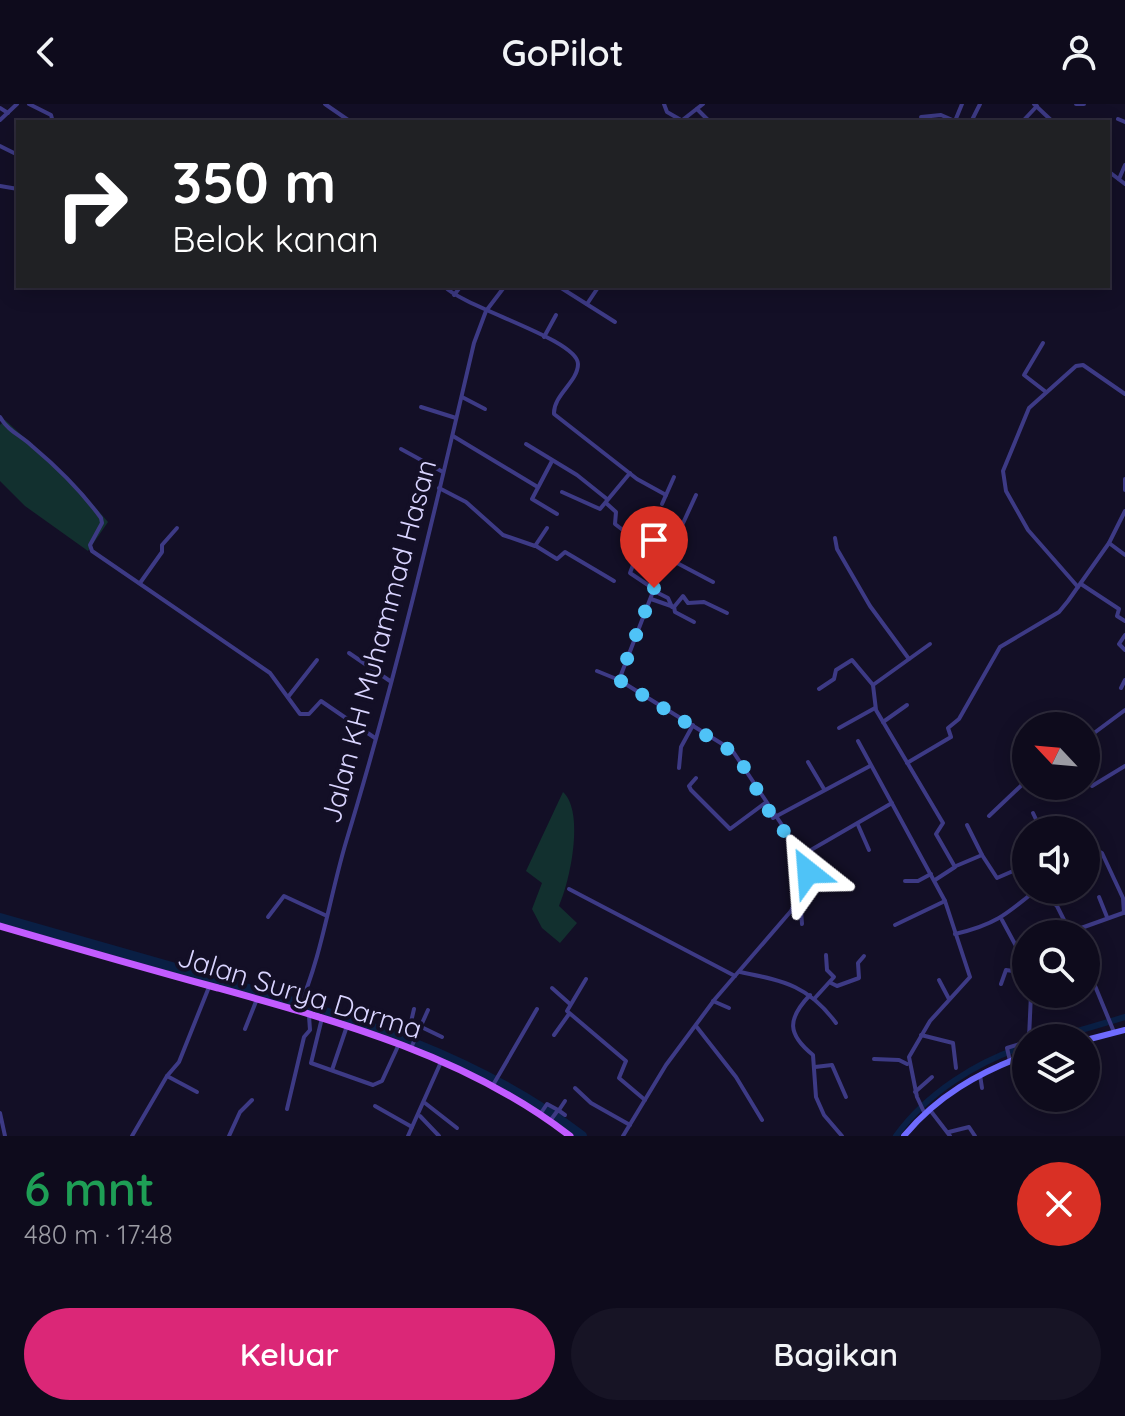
<!DOCTYPE html>
<html lang="id">
<head>
<meta charset="utf-8">
<style>
  :root { --surface:#0e0b1c; --page:#171425; --text:#f1f3f6; --muted:#9b9ba3; --line:#2e2b3b; --accent:#db2777 }
  body { margin:0; font-family:Quicksand,sans-serif; background:var(--page); color:var(--text); height:100vh; display:flex; flex-direction:column; font-size:30px; white-space:nowrap }
  * { box-sizing:border-box; margin:0 }
  p { font-size:26px; color:var(--muted) }
  .icon { flex:none; width:44px; height:44px; fill:none; stroke:currentColor; stroke-width:2; stroke-linecap:round; stroke-linejoin:round }
  .map { position:relative; height:1032px; overflow:hidden }
  .details { display:flex; flex-direction:column; background:var(--surface); flex:1 }
  .details>* { flex:none }
  .guide { position:absolute; left:16px; top:16px; width:1094px; height:168px; border-radius:0px; box-shadow:0 4px 20px #0003,0 0 0 2px var(--line); background:#202124; color:#fff; overflow:hidden }
  .needle { width:52px; rotate:296deg }
  .buttons { position:absolute; left:1012px; top:608px; display:grid; gap:16px }
  .buttons a { display:grid; place-items:center; width:88px; height:88px; border-radius:50%; background:var(--surface); box-shadow:0 4px 20px #0003,0 0 0 2px var(--line); font-size:40px }
  .pin { position:absolute; display:grid; place-items:center; width:68px; height:68px; color:#fff; margin:-82px -34px; border-radius:50% 50% 50% 0; rotate:-45deg; box-shadow:0 0 8px #0007 }
  .pin .icon { rotate:45deg }
  .me { position:absolute; width:88px; margin:-44px; rotate:332deg; stroke-linejoin:round; filter:drop-shadow(0 0 6px #0008) }
  .turn { display:flex; align-items:center; gap:28px; height:168px; padding:0 24px; font-size:36px }
  .turn .icon { width:104px; height:104px; stroke-width:2.5 }
  .turn b { display:block; font-size:56px; line-height:68px }
  .round { display:grid; place-items:center; flex:none; width:84px; height:84px; border-radius:42px; background:var(--page) }
  .headline { display:flex; align-items:center; justify-content:space-between; height:136px; padding:0 24px }
  h1 { font-size:48px; font-weight:600; line-height:60px; color:#1e9e55 }
  .action { display:flex; gap:16px; margin-top:auto; padding:16px 24px }
  .action a { flex:1; height:92px; border-radius:48px; background:var(--accent); color:#fff; font-size:32px; font-weight:600; line-height:92px; text-align:center }
  .action a+a { background:var(--page); color:var(--text) }
  header { display:flex; justify-content:space-between; align-items:center; height:104px; padding:0 24px; background:var(--surface); font-size:36px; font-weight:600 }
  .map>svg:first-child { display:block }
</style>
</head>
<body>
<header><svg class="icon" aria-label="back" viewBox="0 0 24 24"><path d="M15 5l-7 7 7 7"/></svg>GoPilot<svg class="icon" aria-label="person" viewBox="0 0 24 24"><circle cx="12" cy="8" r="4"/><path d="M4 21q1-7 8-7t8 7"/></svg></header>
<div class="map">
<svg width="1125" height="1032" viewBox="0 0 1125 1032">
  <rect width="100%" height="100%" fill="#130f26"/>
  <g fill="#12302f">
    <polygon points="5,316 75,380 108,418 88,447 25,402 0,377 0,321"/>
    <path d="M563,688C585,708 570,778 559,802L577,819L560,839L542,824L532,805L542,779L526,767Z"/>
  </g>
  <g fill="none" stroke-linecap="round" stroke-linejoin="round">
    <g stroke="#0a1f44" stroke-width="6">
      <polyline points="1054,934 1125,913"/>
      <path d="M896,1032C926,990 977,957 1026,942"/>
    </g>
    <path stroke="#0a1f44" stroke-width="10" d="M0,814C76,835 152,857 228,879C356,916 474,950 582,1032"/>
    <g stroke="#3d3a85" stroke-width="4">
      <polyline points="29,0 51,11 53,18"/>
      <polyline points="325,0 351,18"/>
      <polyline points="664,0 667,8 681,16"/>
      <polyline points="1034,0 1053,18"/>
      <polyline points="1076,0 1084,0"/>
      <polyline points="0,4 8,9"/>
      <polyline points="697,5 710,18"/>
      <polyline points="921,13 941,11 957,18"/>
      <polyline points="1118,15 1125,18"/>
      <polyline points="0,16 17,0"/>
      <polyline points="955,17 962,0"/>
      <polyline points="680,18 703,0"/>
      <polyline points="971,18 980,0"/>
      <polyline points="1022,18 1037,2"/>
      <polyline points="0,42 18,51"/>
      <polyline points="1108,67 1125,80"/>
      <polyline points="1119,75 1125,61"/>
      <polyline points="0,82 18,85"/>
      <path d="M444,182C464,204 578,235 578,260C578,278 553,291 554,310L637,375L666,391"/>
      <polyline points="558,182 615,218"/>
      <polyline points="454,191 461,182"/>
      <polyline points="587,200 599,182"/>
      <polyline points="544,233 556,211"/>
      <polyline points="1043,239 1024,271 1046,288"/>
      <polyline points="462,293 485,305"/>
      <polyline points="421,303 456,314"/>
      <path d="M0,313C8,327 20,331 32,342C57,363 82,388 101,414L102,419L90,441L92,447L270,569L300,610H309L321,597L375,634"/>
      <polyline points="453,332 536,382"/>
      <polyline points="526,340 577,371 607,395"/>
      <polyline points="401,345 443,368"/>
      <polyline points="552,357 532,395 557,410"/>
      <polyline points="1125,375 1125,386"/>
      <polyline points="439,384 466,398 503,431 535,442 547,424"/>
      <polyline points="562,388 600,405 630,369"/>
      <polyline points="606,399 616,408 615,420 641,440 713,478"/>
      <polyline points="662,400 674,373"/>
      <polyline points="835,434 837,445 870,502 909,555"/>
      <polyline points="1109,439 1125,451"/>
      <polyline points="536,442 557,455 565,448 614,477"/>
      <polyline points="667,454 696,391"/>
      <polyline points="140,479 162,448 162,441 177,424"/>
      <polyline points="1081,480 1119,505 1117,512 1125,517"/>
      <polyline points="1078,483 1028,426 1006,387 1003,367 1029,304 1076,262 1083,261 1125,290"/>
      <polyline points="654,487 668,494 672,503"/>
      <polyline points="651,495 674,503 683,492 688,499 704,498 727,509"/>
      <polyline points="674,503 675,508 694,518"/>
      <polyline points="1125,531 1119,540 1125,546"/>
      <polyline points="349,549 390,577"/>
      <polyline points="597,567 619,576 732,646 808,760 807,766 792,783 795,798 791,807 715,895 666,961 623,1032"/>
      <polyline points="619,576 654,485 630,469 641,440"/>
      <polyline points="873,581 930,540"/>
      <polyline points="1121,584 1125,576"/>
      <polyline points="819,585 834,575 836,566 852,556 873,581 876,606 943,719 936,730 955,763 935,776"/>
      <polyline points="288,593 317,556"/>
      <polyline points="883,618 907,601"/>
      <polyline points="839,624 875,604"/>
      <polyline points="1086,635 1125,606"/>
      <polyline points="858,637 945,797 970,873 930,917 909,953 917,993 924,1008"/>
      <polyline points="808,658 824,685"/>
      <polyline points="907,659 951,633 948,624 959,615 1000,543 1059,508 1068,497 1109,439 1125,407"/>
      <polyline points="679,664 681,643 693,621"/>
      <polyline points="696,674 689,682 691,686 730,725 765,699"/>
      <polyline points="1092,682 1125,662"/>
      <polyline points="1033,709 1041,726"/>
      <polyline points="989,712 1026,677"/>
      <polyline points="773,714 870,662"/>
      <polyline points="858,721 869,746"/>
      <polyline points="804,750 892,699"/>
      <polyline points="982,751 997,774 1020,764 1026,768"/>
      <polyline points="1086,751 1096,746 1102,749 1123,794 1124,809"/>
      <polyline points="956,762 982,751 967,721"/>
      <polyline points="807,766 815,779"/>
      <polyline points="905,777 918,777 931,770"/>
      <polyline points="569,785 735,872"/>
      <polyline points="1041,786 1057,802 1070,828"/>
      <polyline points="1099,793 1107,813"/>
      <polyline points="794,801 801,806 802,820"/>
      <polyline points="268,813 284,792 327,812"/>
      <polyline points="1002,816 1016,842"/>
      <polyline points="895,821 945,797"/>
      <polyline points="1070,828 1123,809"/>
      <path d="M955,830C994,821 1006,811 1036,786"/>
      <polyline points="1086,860 1114,928"/>
      <path d="M740,868C784,877 808,881 836,919"/>
      <polyline points="586,875 567,907 626,957 619,974 645,996"/>
      <polyline points="939,876 949,895"/>
      <polyline points="831,879 837,882 859,874 858,859 864,852"/>
      <polyline points="1001,880 1006,866 1026,869"/>
      <polyline points="552,884 570,900"/>
      <path d="M810,891C787,915 787,930 813,951L816,993L824,1011L842,1032"/>
      <polyline points="814,895 834,873 827,866 826,851"/>
      <polyline points="713,897 729,904"/>
      <polyline points="414,905 411,918 442,933"/>
      <path d="M298,906C322,852 329,795 346,738C396,574 435,406 474,239L486,207L505,182"/>
      <polyline points="322,914 311,959 373,981 382,977 399,940"/>
      <polyline points="696,922 736,973 762,1016"/>
      <polyline points="245,925 257,895"/>
      <polyline points="1029,929 1063,924"/>
      <polyline points="554,931 569,910"/>
      <polyline points="921,931 953,939 956,964"/>
      <polyline points="1029,934 1031,890"/>
      <polyline points="411,944 428,906"/>
      <polyline points="874,955 899,956 907,960"/>
      <polyline points="1010,957 1007,944 1026,938"/>
      <polyline points="815,963 832,961 846,993"/>
      <polyline points="332,966 347,922"/>
      <polyline points="980,971 982,984"/>
      <polyline points="167,972 197,988"/>
      <polyline points="493,981 537,905"/>
      <polyline points="575,984 591,999 630,1021"/>
      <polyline points="915,988 932,973"/>
      <polyline points="425,999 457,1024"/>
      <polyline points="375,1002 412,1023"/>
      <polyline points="287,1005 304,933 310,926 309,912"/>
      <polyline points="559,1006 565,997"/>
      <polyline points="930,1006 950,1032"/>
      <polyline points="0,1009 5,1032"/>
      <polyline points="541,1009 547,1000 558,1006"/>
      <polyline points="420,1012 439,1032"/>
      <polyline points="550,1017 558,1006 565,1011"/>
      <polyline points="949,1028 969,1023 975,1032"/>
      <polyline points="132,1032 167,972 179,958 209,883"/>
      <polyline points="229,1032 240,1008 252,996"/>
      <polyline points="408,1032 441,958"/>
    </g>
    <g stroke="#6f6bff" stroke-width="6">
      <polyline points="1086,936 1125,926"/>
      <path d="M904,1032C937,992 978,969 1026,951"/>
    </g>
    <path stroke="#c25bff" stroke-width="7" d="M0,822C72,843 145,864 218,884C341,918 468,953 570,1032"/>
  </g>
  <g fill="none" stroke-linecap="round" stroke-linejoin="round">
    <polyline stroke="#4fc3f7" stroke-width="14" stroke-dasharray="0 25.2" points="654,484 619,576 737,651 773,714 803,750 808,768"/>
  </g>
  <g text-anchor="middle" dominant-baseline="central" stroke-width="8" stroke-linejoin="round" paint-order="stroke">
    <g font-size="28" fill="#d9d4ff" stroke="#130f26">
      <text transform="translate(378 537) rotate(-75)">Jalan KH Muhammad Hasan</text>
      <text transform="translate(300 888) rotate(17)">Jalan Surya Darma</text>
    </g>
  </g>
</svg>
<div class="buttons">
<a><svg class="needle" viewBox="-14 -14 28 28"><path d="M0-13l5 13h-10z" fill="#e53935"/><path d="M0 13l5-13h-10z" fill="#9b9ba3"/></svg></a>
<a><svg class="icon" aria-label="sound" viewBox="0 0 24 24"><path d="M4 9h4l5-4v14l-5-4H4zM17 9q2 3 0 6"/></svg></a>
<a><svg class="icon" aria-label="search" viewBox="0 0 24 24"><circle cx="10" cy="10" r="6"/><path d="M15 15l6 6"/></svg></a>
<a><svg class="icon" aria-label="layers" viewBox="0 0 24 24"><path d="M12 4l9 5-9 5-9-5zM3 14l9 5 9-5"/></svg></a>
</div>
<div class="pin" style="left:654px;top:484px;background:#d93025"><svg class="icon" aria-label="arrive" viewBox="0 0 24 24"><path d="M6 21V4h12l-3 4 3 4H6"/></svg></div>
<svg class="me" style="left:808px;top:768px" viewBox="-20 -20 40 40"><path d="M0-17L14 15 0 8-14 15z" fill="#4fc3f7" stroke="#fff" stroke-width="4"/></svg>
<div class="guide">
<div class="turn"><svg class="icon" aria-label="right" viewBox="0 0 24 24"><path d="M7 20v-9h11M14 6l5 5-5 5"/></svg><div><b>350 m</b>Belok kanan</div></div>
</div>
</div>
<section class="details">
<div class="headline"><div><h1>6 mnt</h1><p>480 m · 17:48</p></div><a class="round" style="background:#d93025;color:#fff"><svg class="icon" aria-label="close" viewBox="0 0 24 24"><path d="M6 6l12 12M18 6L6 18"/></svg></a></div>
<div class="action"><a>Keluar</a><a>Bagikan</a></div>
</section>
</body>
</html>
